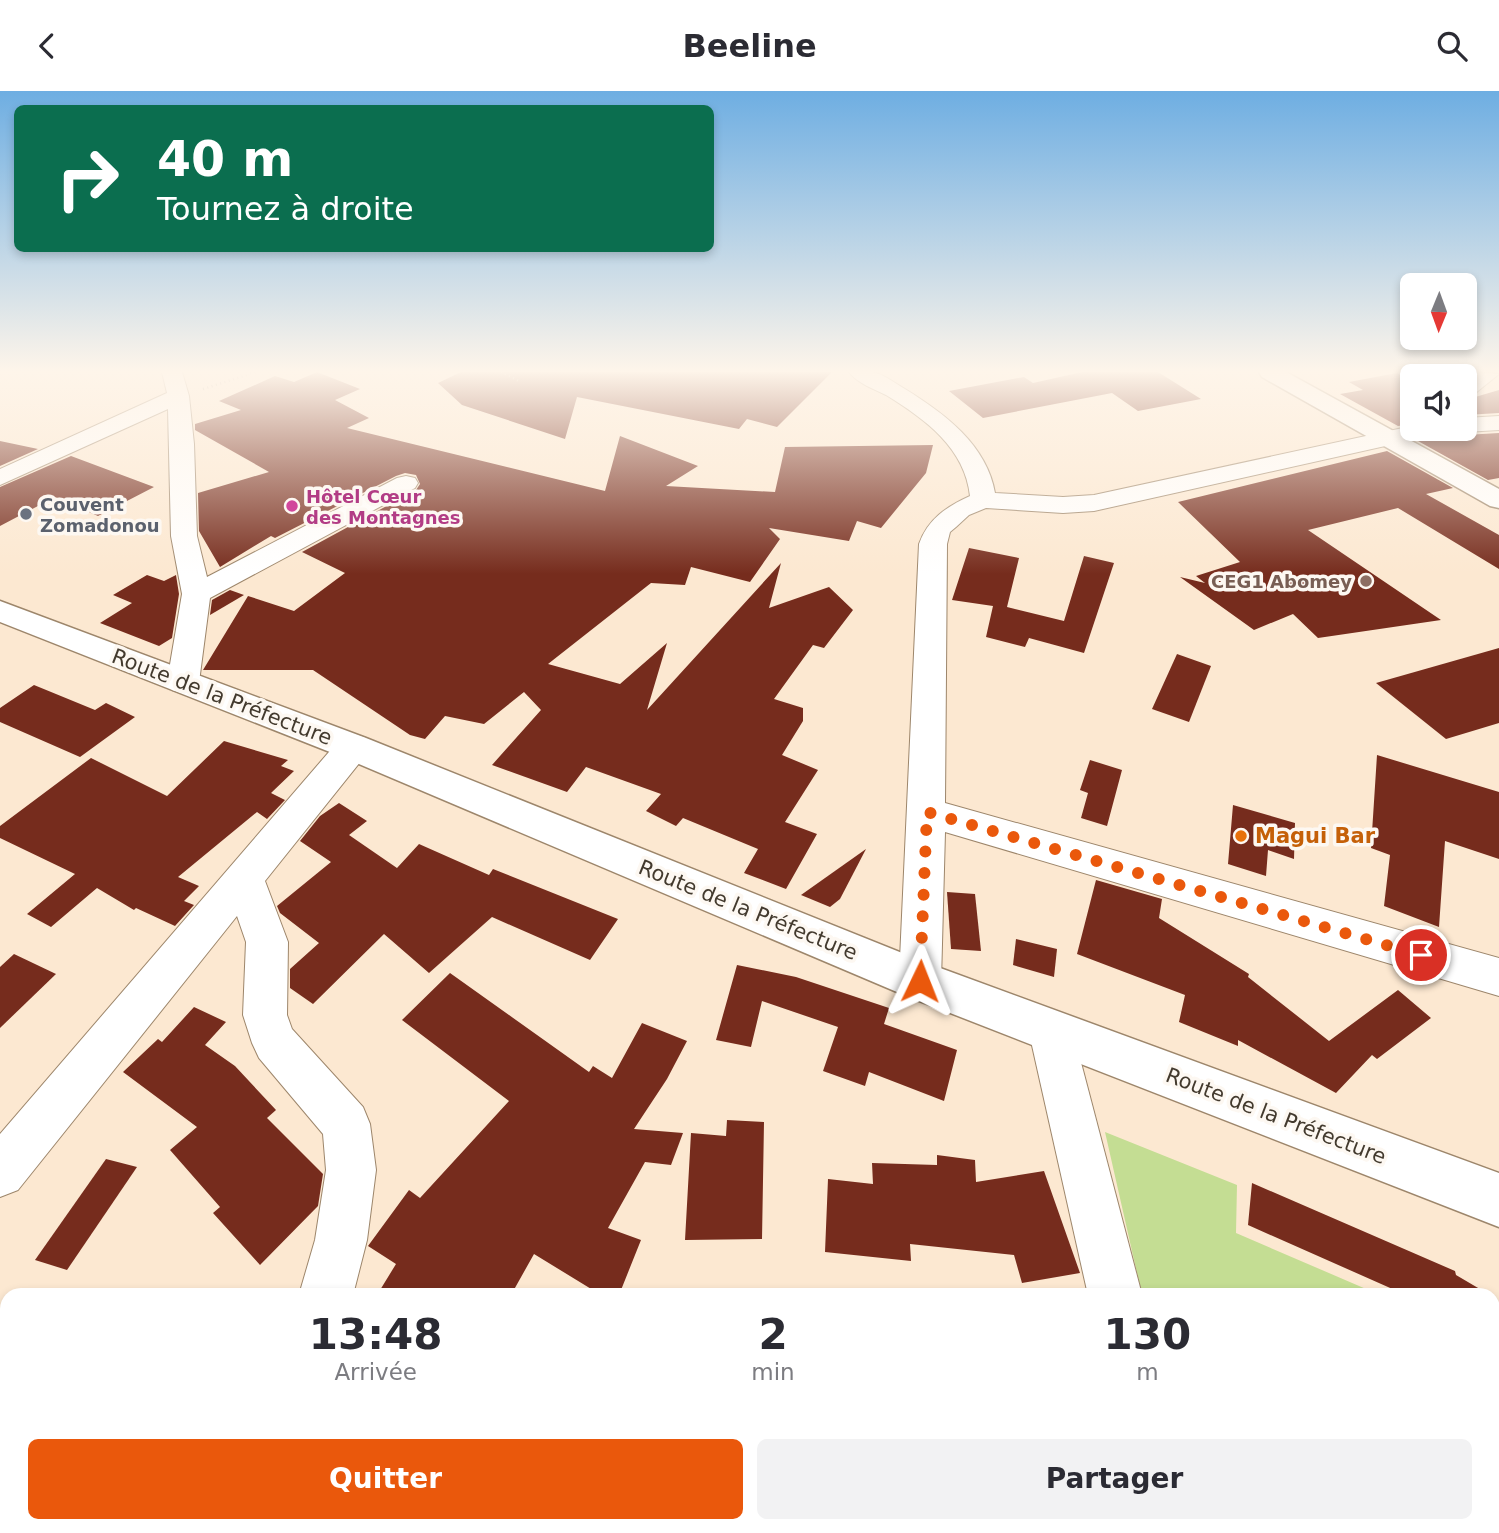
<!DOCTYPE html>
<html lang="fr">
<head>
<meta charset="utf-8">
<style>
  :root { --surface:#fff; --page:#f2f2f3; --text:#2b2b33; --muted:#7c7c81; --accent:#ea580c }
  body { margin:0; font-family:"DejaVu Sans",sans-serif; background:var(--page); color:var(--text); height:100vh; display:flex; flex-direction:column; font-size:26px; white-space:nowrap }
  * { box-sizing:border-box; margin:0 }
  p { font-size:23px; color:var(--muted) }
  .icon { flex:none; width:38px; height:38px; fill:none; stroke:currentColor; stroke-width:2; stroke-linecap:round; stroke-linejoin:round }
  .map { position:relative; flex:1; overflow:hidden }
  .side { position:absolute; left:0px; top:1197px; width:1500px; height:245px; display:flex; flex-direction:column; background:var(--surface); border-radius:21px 21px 0 0; box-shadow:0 4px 10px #0003 }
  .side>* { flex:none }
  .hud { position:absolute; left:14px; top:14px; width:700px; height:147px; border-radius:10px; box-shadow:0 4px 10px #0003; background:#0b6e4f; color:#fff; overflow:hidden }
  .needle { width:46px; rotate:181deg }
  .tools { position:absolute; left:1400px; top:182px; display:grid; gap:14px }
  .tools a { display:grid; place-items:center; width:77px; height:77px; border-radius:10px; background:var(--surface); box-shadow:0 4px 10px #0003; font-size:35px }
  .pin { position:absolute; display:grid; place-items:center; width:60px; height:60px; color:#fff; margin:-30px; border:4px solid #fff; border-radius:50%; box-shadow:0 2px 7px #0007 }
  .me { position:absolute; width:77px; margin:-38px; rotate:2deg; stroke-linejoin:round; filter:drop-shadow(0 0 5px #0008) }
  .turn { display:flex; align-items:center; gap:24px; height:147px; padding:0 28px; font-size:32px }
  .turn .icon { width:91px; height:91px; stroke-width:2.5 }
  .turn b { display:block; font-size:49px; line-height:60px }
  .eta { display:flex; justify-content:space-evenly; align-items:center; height:119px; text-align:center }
  .eta b { font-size:42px; font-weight:600; line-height:49px }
  .cta { display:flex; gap:14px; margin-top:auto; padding:14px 28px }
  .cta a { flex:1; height:80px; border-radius:10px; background:var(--accent); color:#fff; font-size:28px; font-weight:600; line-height:80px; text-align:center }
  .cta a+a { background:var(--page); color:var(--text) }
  header { display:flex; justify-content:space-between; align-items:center; height:91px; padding:0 28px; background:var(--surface); font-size:32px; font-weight:600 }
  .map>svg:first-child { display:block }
</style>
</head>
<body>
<header><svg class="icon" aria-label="back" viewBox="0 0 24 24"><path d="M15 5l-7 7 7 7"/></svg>Beeline<svg class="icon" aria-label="search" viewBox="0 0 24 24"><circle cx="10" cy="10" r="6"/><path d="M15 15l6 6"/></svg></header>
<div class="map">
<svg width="1499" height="1442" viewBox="0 0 1499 1442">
  <rect width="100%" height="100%" fill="#fce8d1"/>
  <g fill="#c4dd93">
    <polygon points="1105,1041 1237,1094 1236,1142 1380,1204 1142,1204"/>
    <polygon points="1493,1252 1499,1255 1499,1442 1197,1442 1195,1435 1493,1435"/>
  </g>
  <g fill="#762c1d">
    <polygon points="317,281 360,298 335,309 369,327 347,337 605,400 620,345 698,375 666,395 775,401 785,356 933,354 926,382 881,437 857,430 849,450 769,437 780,448 750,491 691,476 685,494 651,492 548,573 620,593 667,552 647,619 781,472 769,517 829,496 853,519 824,557 813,554 774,608 803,617 803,630 782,664 818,679 785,731 817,743 786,798 744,782 758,758 683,727 676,735 646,720 661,703 586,676 567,701 492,674 541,619 524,601 484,633 445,625 425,648 410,644 313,579 203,579 248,505 294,520 345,482 302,461 416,399 420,393 416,384 405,382 396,385 275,447 271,445 220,476 199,440 198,402 269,381 195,339 195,333 241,319 219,310 275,285 294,291"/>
    <polygon points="461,281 832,281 777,336 747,328 739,338 577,306 565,348 462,314 438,292"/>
    <polygon points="1082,281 1158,281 1201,308 1138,320 1112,302 983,327 949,300 1024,286 1033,292"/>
    <polygon points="1397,282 1412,291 1412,333 1398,335 1340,303 1363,299 1349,291"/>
    <polygon points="1499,299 1499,322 1465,324 1465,309"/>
    <polygon points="1444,338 1453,338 1465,344 1499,342 1499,387 1488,389 1418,350 1439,346"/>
    <polygon points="0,350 38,358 0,375"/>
    <polygon points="1387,360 1453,397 1426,403 1499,444 1499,478 1398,417 1308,439 1441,529 1318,547 1293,523 1254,539 1180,486 1205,492 1196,485 1240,471 1178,411"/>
    <polygon points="71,365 154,396 98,425 55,406 0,435 0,396"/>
    <polygon points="969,457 1019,467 1007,516 1064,530 1084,465 1114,472 1084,562 1029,547 1025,556 986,546 993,515 952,509"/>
    <polygon points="147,484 164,490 176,484 179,503 172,547 159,555 100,532 132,512 113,504"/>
    <polygon points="230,499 244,504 210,524 212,509"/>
    <polygon points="1499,557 1499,632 1446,648 1376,592"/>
    <polygon points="1177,563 1211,575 1189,631 1152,618"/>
    <polygon points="34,594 95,619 106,612 135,626 80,666 0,631 0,617"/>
    <polygon points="224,650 288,669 281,675 294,680 271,702 285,709 267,728 257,721 178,786 199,795 184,810 194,814 175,835 136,817 134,819 97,797 51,836 27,823 75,783 0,747 0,735 91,667 167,705"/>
    <polygon points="1377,664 1499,701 1499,768 1445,750 1439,836 1384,815 1390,764 1371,757"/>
    <polygon points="1090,669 1122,679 1107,735 1081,727 1088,702 1080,699"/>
    <polygon points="339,712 367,730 349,744 397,777 419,753 489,784 493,778 618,828 590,869 492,826 429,882 384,843 313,913 290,897 290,878 319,852 280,822 277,815 331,771 300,750 320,725"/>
    <polygon points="1233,714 1295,732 1294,768 1268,759 1266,785 1228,773"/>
    <polygon points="866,758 840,808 830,816 801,804"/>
    <polygon points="1096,789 1162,808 1159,827 1249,883 1248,886 1329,950 1398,899 1431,927 1377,968 1372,964 1336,1002 1238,949 1238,955 1179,931 1185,904 1077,863"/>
    <polygon points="947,801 975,803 981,860 951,858"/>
    <polygon points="1016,848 1057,858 1054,886 1013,874"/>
    <polygon points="14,863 56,883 0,937 0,876"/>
    <polygon points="737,874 796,886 889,917 884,933 957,959 944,1010 869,981 865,995 823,980 838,936 762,910 751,956 716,949"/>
    <polygon points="450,882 589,981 593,975 612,987 642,932 687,950 667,988 634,1038 683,1042 671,1074 645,1071 608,1137 641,1149 619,1204 601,1204 534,1163 511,1204 377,1204 396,1173 368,1155 409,1099 420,1107 509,1010 402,929"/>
    <polygon points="194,916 226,931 205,954 235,975 276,1019 267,1027 323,1083 318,1115 260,1174 213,1122 220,1116 170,1059 197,1036 123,981 158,948 162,951"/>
    <polygon points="727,1029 764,1031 762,1148 685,1149 691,1042 726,1045"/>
    <polygon points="937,1064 975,1069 976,1091 1044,1080 1080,1182 1022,1192 1014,1164 910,1153 911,1170 825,1161 828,1088 873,1093 872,1072 937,1074"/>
    <polygon points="106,1068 137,1076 67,1179 35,1169"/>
    <polygon points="1252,1092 1455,1180 1456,1184 1490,1204 1406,1204 1248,1134"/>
  </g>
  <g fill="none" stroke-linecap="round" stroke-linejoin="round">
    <defs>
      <g id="minor">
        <polygon points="162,281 182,281 189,305 194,353 197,445 207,486 397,387 406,385 415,387 418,392 415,397 210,507 199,591 194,599 183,602 172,599 167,591 182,503 171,445 168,318 0,394 0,378 167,302"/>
        <path d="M849,281C857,281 868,279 876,282C886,285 896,293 905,298C944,322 987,354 995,402L1063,406L1094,404L1412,335V338H1441L1438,343L1430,345L1094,420L1063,422L986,417L969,424L956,436L950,441L947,453L945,712L1499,867V905L945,741L941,890L935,904L920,909L905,904L899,890L919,453C928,428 946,416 970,405C965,357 925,328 886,304C874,298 857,292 849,281Z"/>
        <polygon points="1476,281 1499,283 1473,304 1465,305 1465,289"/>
        <polygon points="1499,325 1499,339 1465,341 1456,338 1465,338 1465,327"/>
        <polygon points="353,643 365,647 370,656 365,665 265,790 288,851 287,924 292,938 363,1016 370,1033 376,1079 367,1149 353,1204 299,1204 315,1149 326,1079 323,1043 259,967 252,952 243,924 246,851 237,825 18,1099 0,1106 0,1043 341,647"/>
        <polygon points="1051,920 1067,926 1073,941 1142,1204 1088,1204 1029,941 1035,926"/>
        <polygon points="238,1435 300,1435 299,1442 237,1442"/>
        <polygon points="1139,1435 1201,1435 1203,1442 1141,1442"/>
      </g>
      <g id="tertiary">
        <polygon points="1259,281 1286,281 1499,398 1499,417 1490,415 1262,286"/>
        <polygon points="0,510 366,647 932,874 1499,1082 1499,1136 904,904 340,665 0,531"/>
      </g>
    </defs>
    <use href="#minor" stroke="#9d866b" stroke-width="2"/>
    <use href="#tertiary" stroke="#9d866b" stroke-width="3"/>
    <g stroke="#ab9c8a" stroke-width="2.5" stroke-dasharray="1 3.5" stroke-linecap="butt">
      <polyline points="501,281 521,291"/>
      <polyline points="203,298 256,281"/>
    </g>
    <use href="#minor" fill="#fff" fill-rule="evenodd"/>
    <use href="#tertiary" fill="#fff" fill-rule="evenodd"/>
  </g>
  <linearGradient id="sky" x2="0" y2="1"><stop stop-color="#6eaee2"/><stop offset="0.58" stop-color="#fef5ea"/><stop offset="1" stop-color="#fef5ea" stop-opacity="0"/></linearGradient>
  <rect width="1499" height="483" fill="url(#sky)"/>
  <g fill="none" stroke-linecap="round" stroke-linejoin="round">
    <polyline stroke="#ea580c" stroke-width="12" stroke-dasharray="0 21.6" points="920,890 927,721 1421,864"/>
  </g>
  <circle fill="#d1479c" stroke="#fdf8f2" stroke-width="2.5" cx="292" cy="415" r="7"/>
  <circle fill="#6b7280" stroke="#fdf8f2" stroke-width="2.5" cx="26" cy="423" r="7"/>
  <circle fill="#8d6e63" stroke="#fdf8f2" stroke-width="2.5" cx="1366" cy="490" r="7"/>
  <circle fill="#e8710a" stroke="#fdf8f2" stroke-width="2.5" cx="1241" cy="745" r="7"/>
  <g text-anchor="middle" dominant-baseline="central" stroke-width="7" stroke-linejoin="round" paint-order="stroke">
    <g font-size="18" font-weight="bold" fill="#b23c85" stroke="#fdf8f2" text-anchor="start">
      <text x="306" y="405">Hôtel Cœur<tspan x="306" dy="21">des Montagnes</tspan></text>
    </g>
    <g font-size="18" font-weight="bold" fill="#5b616d" stroke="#fdf8f2" text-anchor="start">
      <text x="40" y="413">Couvent<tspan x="40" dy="21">Zomadonou</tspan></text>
    </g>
    <g font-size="18" font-weight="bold" fill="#785e54" stroke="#fdf8f2" text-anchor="end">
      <text x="1352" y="490">CEG1 Abomey</text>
    </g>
    <g font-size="21" fill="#433a2e" stroke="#fdf8f2">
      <text transform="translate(222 606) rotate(21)">Route de la Préfecture</text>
      <text transform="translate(748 819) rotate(22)">Route de la Préfecture</text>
      <text transform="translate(1276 1025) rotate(21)">Route de la Préfecture</text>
    </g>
    <g font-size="21" font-weight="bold" fill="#c56008" stroke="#fdf8f2" text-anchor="start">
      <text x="1255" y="745">Magui Bar</text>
    </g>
  </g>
</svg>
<div class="tools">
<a><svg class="needle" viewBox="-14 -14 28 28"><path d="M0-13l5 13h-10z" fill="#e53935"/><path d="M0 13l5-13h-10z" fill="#7c7c81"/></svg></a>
<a><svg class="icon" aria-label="sound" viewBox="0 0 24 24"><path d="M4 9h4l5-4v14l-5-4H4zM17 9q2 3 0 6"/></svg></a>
</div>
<div class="pin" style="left:1421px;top:864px;background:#d93025"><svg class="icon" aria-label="arrive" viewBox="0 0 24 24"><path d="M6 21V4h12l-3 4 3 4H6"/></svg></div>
<svg class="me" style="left:920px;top:890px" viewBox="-20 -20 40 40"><path d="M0-17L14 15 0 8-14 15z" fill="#ea580c" stroke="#fff" stroke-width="4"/></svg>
<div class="hud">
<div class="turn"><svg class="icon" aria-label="right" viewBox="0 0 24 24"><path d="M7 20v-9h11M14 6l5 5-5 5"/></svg><div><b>40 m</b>Tournez à droite</div></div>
</div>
<section class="side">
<div class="eta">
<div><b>13:48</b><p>Arrivée</p></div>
<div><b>2</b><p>min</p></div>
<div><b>130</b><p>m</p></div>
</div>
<div class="cta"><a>Quitter</a><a>Partager</a></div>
</section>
</div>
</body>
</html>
